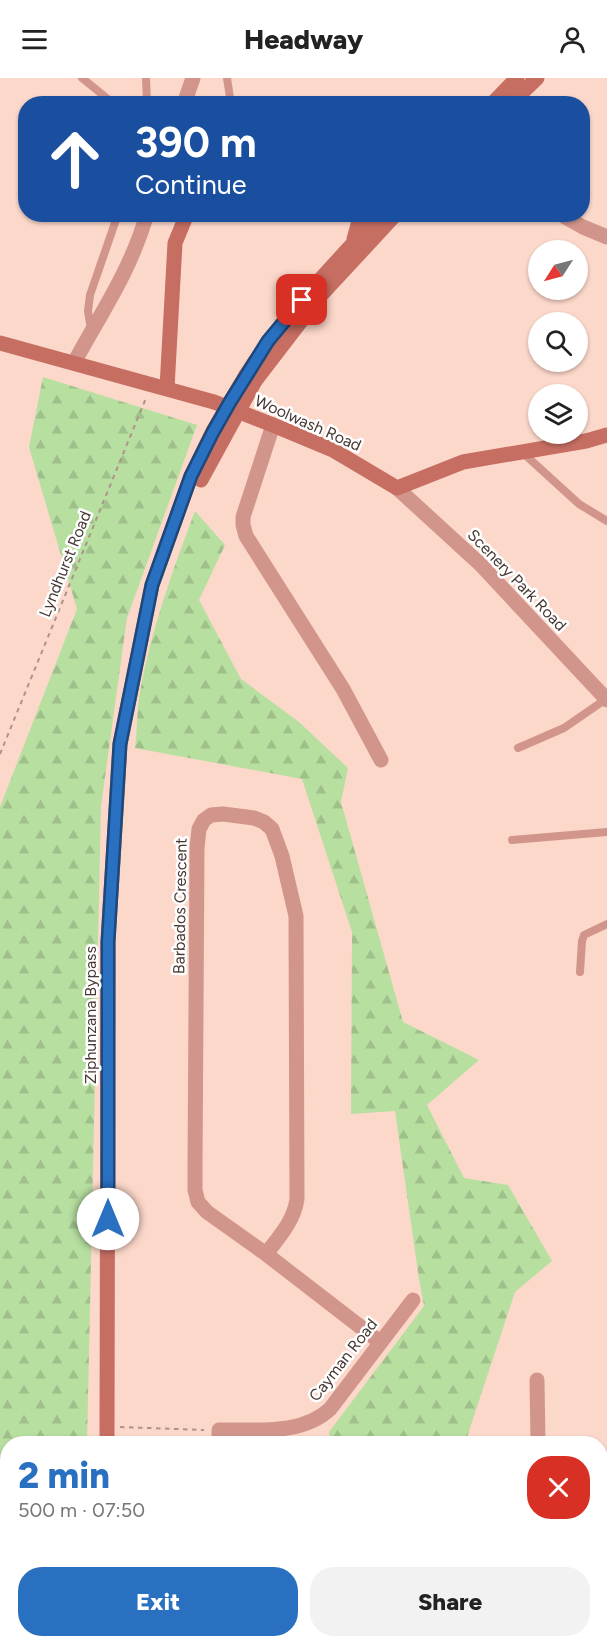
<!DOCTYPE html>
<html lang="en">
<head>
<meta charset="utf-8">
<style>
  :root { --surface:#fff; --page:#f2f2f2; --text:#222; --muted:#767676; --accent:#2970c0 }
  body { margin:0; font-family:Figtree,sans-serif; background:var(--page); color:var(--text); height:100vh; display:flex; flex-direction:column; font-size:22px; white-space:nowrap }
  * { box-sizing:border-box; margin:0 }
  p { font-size:20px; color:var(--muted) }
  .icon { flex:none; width:33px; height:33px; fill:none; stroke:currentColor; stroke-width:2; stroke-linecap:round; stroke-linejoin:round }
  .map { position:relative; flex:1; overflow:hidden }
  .drawer { position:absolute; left:0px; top:1358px; width:608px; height:212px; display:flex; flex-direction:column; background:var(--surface); border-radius:24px 24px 0 0; box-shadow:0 2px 4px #0004 }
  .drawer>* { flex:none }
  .guide { position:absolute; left:18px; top:18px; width:572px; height:126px; border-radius:24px; box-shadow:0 2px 4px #0004; background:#1a4fa0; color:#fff; overflow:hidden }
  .needle { width:39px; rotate:234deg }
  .fabs { position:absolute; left:528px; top:162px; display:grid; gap:12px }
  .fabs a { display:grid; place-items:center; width:60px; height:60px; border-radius:50%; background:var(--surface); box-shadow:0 2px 4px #0004; font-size:30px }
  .pin { position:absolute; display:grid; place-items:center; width:51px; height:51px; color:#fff; margin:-26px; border-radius:12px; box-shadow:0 3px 9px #0006 }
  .me { position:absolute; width:66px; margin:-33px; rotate:0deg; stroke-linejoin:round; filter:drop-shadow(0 0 4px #0008) }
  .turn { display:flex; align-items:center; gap:21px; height:126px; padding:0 18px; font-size:27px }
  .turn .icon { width:78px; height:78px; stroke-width:2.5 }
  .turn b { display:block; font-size:42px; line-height:51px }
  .round { display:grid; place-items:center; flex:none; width:63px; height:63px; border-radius:24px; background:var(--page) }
  .summary { display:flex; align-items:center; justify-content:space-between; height:102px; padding:0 18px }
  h1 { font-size:36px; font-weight:800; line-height:45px; color:var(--accent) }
  .primary-button { display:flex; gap:12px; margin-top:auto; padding:12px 18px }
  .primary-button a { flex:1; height:69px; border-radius:24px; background:var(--accent); color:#fff; font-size:24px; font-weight:800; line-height:69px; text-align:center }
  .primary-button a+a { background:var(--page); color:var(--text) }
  header { display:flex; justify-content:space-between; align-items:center; height:78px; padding:0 18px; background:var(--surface); font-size:27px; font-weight:800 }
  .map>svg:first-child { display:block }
</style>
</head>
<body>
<header><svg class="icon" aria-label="menu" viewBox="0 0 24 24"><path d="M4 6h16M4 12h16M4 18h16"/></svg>Headway<svg class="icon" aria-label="person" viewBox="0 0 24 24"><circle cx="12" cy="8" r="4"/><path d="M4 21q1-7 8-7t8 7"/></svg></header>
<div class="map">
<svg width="607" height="1568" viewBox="0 0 607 1568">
  <defs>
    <pattern id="forest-firs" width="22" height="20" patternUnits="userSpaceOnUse" patternTransform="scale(1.5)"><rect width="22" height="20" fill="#b7dfa0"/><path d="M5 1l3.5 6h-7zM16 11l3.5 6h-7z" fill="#9fc08a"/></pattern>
  </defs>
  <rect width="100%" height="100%" fill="#fcd8ca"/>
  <g fill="url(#forest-firs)">
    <polygon points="43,299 197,347 127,540 101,728 87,1365 8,1365 8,1562 83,1562 82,1568 0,1568 0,729 77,531 29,369"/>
    <path d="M195,433L225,467L199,522L241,601L299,644L348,690L341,724L403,944L479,982L427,1027L464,1100L508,1107L552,1183L515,1214L465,1365H330L329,1354L424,1228L419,1201L395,1033L351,1036L352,854L302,701L135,670C137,653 137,636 139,619C150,555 172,494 195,433Z"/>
    <polygon points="281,1562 449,1562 456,1568 379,1568 379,1566"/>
  </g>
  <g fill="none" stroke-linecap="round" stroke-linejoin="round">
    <g stroke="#ae9389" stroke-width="2" stroke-dasharray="4.5 4.5" stroke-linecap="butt">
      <polyline points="0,676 146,320"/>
      <polyline points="120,1349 204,1352"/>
    </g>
    <g stroke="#d2958c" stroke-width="8">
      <polyline points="82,0 114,26"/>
      <polyline points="146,0 147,26"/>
      <polyline points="227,0 231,26"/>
      <polyline points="91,252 88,233 90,217 118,136"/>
      <polyline points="522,374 579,426 607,443"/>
      <polyline points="518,670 564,650 606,621"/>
      <polyline points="512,762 607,754"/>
      <polyline points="580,894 582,863 584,857 607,846"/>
    </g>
    <g stroke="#d2958c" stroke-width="15">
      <polyline points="184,26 193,0"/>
      <polyline points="560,136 583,149 607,159"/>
      <path d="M74,285C102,233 130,194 147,136"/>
      <polyline points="273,347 243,439 243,447 246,458 343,611 381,682"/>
      <path d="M266,1176C279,1159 294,1143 297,1121L296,838L282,778L272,751L264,744L254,740L223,736L211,737L204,742L199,751L197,770L195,1090V1112L198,1124L207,1134L266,1176L380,1264"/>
      <polyline points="537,1302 538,1365"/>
      <path d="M219,1365V1352C256,1351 301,1358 330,1331L413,1222"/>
      <polyline points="600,1508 607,1508"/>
      <polyline points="219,1562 219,1568"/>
      <polyline points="536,1564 536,1562"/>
    </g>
    <polyline stroke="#d2958c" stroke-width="15" points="397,410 480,486 607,622"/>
    <g stroke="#c66e62" stroke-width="15">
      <polyline points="492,26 517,0"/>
      <polyline points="510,26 537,0"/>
      <polyline points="354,161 361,136"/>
      <polyline points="0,265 214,324 273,347 333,372 397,410 463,384 586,363 607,357"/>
      <path d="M246,297C285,237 332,188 381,136"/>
      <polyline points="255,303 321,217 396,136"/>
      <polyline points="167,310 175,165 187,136"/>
      <polyline points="107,1365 108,864 120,666 152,507 191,398"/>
      <polyline points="106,1568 106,1562"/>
    </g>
    <g stroke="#c66e62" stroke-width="15">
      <polyline points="191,398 213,353 246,297"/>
      <polyline points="201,402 255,303"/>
    </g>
  </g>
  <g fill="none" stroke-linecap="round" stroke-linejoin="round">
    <defs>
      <polyline id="route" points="108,1141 108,864 120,666 152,507 191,398 213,354 230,324 268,263 302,222"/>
    </defs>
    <use href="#route" stroke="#1b497d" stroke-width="15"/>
    <use href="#route" stroke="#2970c0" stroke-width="10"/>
  </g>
  <g text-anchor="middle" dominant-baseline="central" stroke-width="5" stroke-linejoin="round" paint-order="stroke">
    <g font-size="16" fill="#473833" stroke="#fff">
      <text transform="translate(308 345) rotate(24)">Woolwash Road</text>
      <text transform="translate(65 486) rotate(-68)">Lyndhurst Road</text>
      <text transform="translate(517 502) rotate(46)">Scenery Park Road</text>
      <text transform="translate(180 828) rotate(-89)">Barbados Crescent</text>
      <text transform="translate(90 937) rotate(-90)">Ziphunzana Bypass</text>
      <text transform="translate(343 1282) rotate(-52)">Cayman Road</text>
    </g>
  </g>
</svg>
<div class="fabs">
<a><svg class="needle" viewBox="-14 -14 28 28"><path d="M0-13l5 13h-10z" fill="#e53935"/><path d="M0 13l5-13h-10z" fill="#767676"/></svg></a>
<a><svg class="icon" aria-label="search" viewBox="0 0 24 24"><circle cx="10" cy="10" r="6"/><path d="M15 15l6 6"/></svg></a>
<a><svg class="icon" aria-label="layers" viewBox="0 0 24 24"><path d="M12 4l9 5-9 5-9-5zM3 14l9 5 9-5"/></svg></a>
</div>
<div class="pin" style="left:302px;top:222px;background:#d93025"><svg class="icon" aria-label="arrive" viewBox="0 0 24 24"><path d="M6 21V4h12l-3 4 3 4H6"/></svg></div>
<svg class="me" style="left:108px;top:1141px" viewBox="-20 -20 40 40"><circle r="19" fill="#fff"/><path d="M0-13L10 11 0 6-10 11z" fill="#2970c0"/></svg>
<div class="guide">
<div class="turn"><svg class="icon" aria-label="ahead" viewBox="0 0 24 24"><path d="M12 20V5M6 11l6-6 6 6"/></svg><div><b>390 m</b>Continue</div></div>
</div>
<section class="drawer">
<div class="summary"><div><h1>2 min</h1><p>500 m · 07:50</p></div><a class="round" style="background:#d93025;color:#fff"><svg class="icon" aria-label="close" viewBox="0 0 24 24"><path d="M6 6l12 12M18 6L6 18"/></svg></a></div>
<div class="primary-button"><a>Exit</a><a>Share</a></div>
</section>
</div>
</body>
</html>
